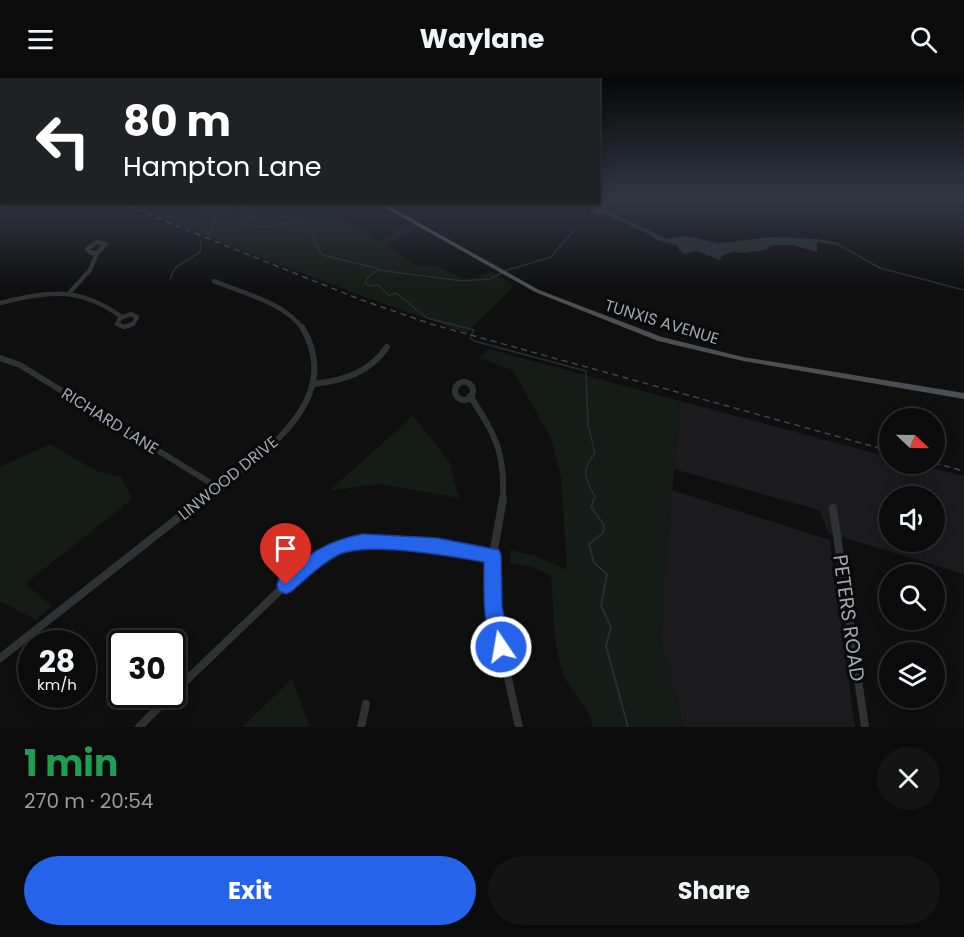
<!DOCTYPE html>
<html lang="en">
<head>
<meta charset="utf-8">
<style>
  :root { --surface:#0b0b0c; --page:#141415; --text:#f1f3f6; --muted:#9a9b9d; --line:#2b2b2d; --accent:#2563eb }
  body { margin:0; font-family:Poppins,sans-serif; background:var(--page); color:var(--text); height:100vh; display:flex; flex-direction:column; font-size:22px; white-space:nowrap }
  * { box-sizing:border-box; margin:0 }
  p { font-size:20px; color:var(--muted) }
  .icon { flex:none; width:33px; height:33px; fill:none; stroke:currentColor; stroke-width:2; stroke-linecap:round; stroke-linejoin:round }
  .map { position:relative; height:649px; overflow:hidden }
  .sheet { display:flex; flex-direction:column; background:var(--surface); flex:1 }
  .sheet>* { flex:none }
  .top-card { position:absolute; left:0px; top:0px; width:600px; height:126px; box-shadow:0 3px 15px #0003,0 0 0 2px var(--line); background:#202124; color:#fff; overflow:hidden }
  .needle { width:39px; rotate:112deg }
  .controls { position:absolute; left:879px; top:330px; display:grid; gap:12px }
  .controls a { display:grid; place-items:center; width:66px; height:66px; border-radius:50%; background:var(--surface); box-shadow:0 3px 15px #0003,0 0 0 2px var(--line); font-size:30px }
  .speed { position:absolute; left:18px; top:552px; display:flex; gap:12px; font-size:30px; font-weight:700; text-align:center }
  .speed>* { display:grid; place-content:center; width:78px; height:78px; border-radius:50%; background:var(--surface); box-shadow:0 3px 15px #0003,0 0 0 2px var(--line); line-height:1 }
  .speed small { font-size:15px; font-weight:400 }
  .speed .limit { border:3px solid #111; border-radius:9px; background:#fff; color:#111 }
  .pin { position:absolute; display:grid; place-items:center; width:51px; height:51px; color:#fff; margin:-62px -26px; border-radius:50% 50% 50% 0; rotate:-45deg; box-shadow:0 0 6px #0007 }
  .pin .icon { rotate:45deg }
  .me { position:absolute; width:66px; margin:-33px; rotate:348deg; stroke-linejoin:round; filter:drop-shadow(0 0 4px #0008) }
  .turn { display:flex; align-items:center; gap:21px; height:126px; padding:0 24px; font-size:27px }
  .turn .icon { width:78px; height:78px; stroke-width:2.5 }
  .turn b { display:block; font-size:42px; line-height:51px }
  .round { display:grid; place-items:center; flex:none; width:63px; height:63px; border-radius:32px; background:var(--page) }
  .head { display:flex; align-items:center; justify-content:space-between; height:102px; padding:0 24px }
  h1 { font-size:36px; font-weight:700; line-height:45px; color:#1e9e55 }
  .primary-button { display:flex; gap:12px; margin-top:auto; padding:12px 24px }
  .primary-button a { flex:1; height:69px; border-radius:36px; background:var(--accent); color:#fff; font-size:24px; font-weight:700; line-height:69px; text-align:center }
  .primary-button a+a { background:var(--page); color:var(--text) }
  header { display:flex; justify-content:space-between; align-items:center; height:78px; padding:0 24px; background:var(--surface); font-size:27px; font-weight:700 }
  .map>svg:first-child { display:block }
</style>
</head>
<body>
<header><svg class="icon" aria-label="menu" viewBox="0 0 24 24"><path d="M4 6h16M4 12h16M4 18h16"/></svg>Waylane<svg class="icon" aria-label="search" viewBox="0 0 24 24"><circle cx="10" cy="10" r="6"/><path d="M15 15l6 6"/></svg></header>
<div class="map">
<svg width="964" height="649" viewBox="0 0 964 649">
  <rect width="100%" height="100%" fill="#0f0f10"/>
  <g fill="#1b1b1d" fill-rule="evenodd">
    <path d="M680,323L889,379L890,386H915L964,398V496L829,455L819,432L674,391ZM890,418H934V464H890Z"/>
    <polygon points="672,412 830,462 855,649 684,649 660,558"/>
  </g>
  <g fill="#151b16">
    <polygon points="121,125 317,125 378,163 409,147 416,151 385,167 418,188 435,188 463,200 477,200 491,193 514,208 466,255 351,214"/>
    <path d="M489,271L680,323L660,558L684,649H593C590,629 573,618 565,600C552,569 554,531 551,497L531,489L510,485V472L534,477L567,492L561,399L551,361L513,292L479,280Z"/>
    <polygon points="413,338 449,383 459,420 378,406 329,413"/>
    <polygon points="50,366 96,393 121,399 132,421 25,506 52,528 36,542 0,523 0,389"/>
    <polygon points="292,601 309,646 307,649 242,649"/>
  </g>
  <polygon fill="#262e33" points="606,119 619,119 605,132 668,161 685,158 719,165 771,159 817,161 841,165 837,167 817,164 817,174 793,167 773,167 764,172 744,175 732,174 722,178 720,182 696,173 685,176 679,172 677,167 656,162 650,157 607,137 589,135 598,129"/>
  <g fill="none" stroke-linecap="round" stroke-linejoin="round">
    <g stroke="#262e33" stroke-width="1.5">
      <polyline points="197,124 207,125 200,131 202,133 220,127 219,132 226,132 231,126 247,124"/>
      <path d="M249,124L242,130L252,134L255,140L243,145C264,155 285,142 306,144L322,177L376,190L378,192L369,198L365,205L369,208L378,207L389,217L396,215L427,240L474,252L470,260L474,263L586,293L588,347L595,375C580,394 585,399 595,419L593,423"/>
      <polyline points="208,158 215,141 211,139 217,133"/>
      <polyline points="839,167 880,190 964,212"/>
      <polyline points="378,192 463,203 490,201 505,193 551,179 574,152"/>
      <polyline points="170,201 175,190 200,174 201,163"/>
    </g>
    <polyline stroke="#262e33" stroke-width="2" points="594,421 591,429 604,447 603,455 589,466 594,485 607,496 601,528 611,549 606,568 628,649"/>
    <g stroke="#303135" stroke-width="4.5">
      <polyline points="387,130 396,124"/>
      <polygon points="97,164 106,166 97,175 91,175 87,171"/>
      <path d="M214,203C244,216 282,223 303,251"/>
      <polyline points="70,214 90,192 97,175"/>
      <path d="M0,225C50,213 78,208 122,239"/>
      <polygon points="131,236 137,239 133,246 124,249 117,246 120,240"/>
    </g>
    <g stroke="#303135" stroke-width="6">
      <polyline points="0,280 20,287 217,409"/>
      <circle cx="464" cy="313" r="9"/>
      <path d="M314,306C345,302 369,295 387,269"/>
      <path d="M470,318C496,358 505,374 503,423"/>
      <path d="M200,423C252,383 349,326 302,249"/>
    </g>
    <g stroke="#303135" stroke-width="8">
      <polyline points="503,421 493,477 492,529 519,649"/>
      <polyline points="833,430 865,649"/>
      <polyline points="0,580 202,421"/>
      <polyline points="172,616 302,491 336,470 358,464 397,463 493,477"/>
      <polyline points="139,649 172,616"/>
      <polyline points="361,649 366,626"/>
    </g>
    <polygon fill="#4c4e54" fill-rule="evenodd" points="375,124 382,124 539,212 662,259 743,279 964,315 964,321 743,283 658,263 535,214"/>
    <g stroke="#43454a" stroke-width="1.5" stroke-dasharray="6 4.5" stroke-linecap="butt">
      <polyline points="117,124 359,221 431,246 890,373"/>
      <polyline points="934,385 964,393"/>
    </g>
  </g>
  <linearGradient id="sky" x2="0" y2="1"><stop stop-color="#080809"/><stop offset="0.57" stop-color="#313742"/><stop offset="1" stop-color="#313742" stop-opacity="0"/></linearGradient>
  <rect width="964" height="210" fill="url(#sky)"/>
  <path fill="#2563eb" stroke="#184099" stroke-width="1.5" d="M363,456L437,460L499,472L501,477L502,529L511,569L508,576L501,578L495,576C482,546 484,515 484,484C451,478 369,464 340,476C322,485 307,500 292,513L286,516L279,513L277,507L279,501C308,477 325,463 363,456Z"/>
  <g text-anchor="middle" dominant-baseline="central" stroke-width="6" stroke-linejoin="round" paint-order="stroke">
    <g font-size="16" fill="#a0a6b1" stroke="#0a0a0b">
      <text transform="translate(662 244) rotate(17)">TUNXIS AVENUE</text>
      <text transform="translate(110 343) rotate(32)">RICHARD LANE</text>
      <text transform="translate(228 400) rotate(-39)">LINWOOD DRIVE</text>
    </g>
    <g font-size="20" fill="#a0a6b1" stroke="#0a0a0b">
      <text transform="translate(849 540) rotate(82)">PETERS ROAD</text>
    </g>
  </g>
</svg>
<div class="controls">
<a><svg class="needle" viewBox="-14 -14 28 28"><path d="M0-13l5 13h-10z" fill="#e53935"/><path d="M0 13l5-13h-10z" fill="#9a9b9d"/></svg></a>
<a><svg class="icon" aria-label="sound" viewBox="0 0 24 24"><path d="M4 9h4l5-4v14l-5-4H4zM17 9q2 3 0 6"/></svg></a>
<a><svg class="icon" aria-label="search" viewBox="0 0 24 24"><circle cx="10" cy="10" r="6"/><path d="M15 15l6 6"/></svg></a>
<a><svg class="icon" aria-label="layers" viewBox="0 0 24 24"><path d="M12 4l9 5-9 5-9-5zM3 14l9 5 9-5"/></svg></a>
</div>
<div class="speed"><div>28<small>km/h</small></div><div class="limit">30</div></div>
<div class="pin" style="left:286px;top:507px;background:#d93025"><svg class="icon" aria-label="arrive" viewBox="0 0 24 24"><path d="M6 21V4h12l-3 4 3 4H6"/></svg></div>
<svg class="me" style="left:501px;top:569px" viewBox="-20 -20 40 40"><circle r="17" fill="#2563eb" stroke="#fff" stroke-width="3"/><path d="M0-11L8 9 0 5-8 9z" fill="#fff"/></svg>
<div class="top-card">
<div class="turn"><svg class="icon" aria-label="left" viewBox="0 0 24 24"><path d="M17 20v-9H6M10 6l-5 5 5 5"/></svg><div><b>80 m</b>Hampton Lane</div></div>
</div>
</div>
<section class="sheet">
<div class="head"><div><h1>1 min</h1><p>270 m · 20:54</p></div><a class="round"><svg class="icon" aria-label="close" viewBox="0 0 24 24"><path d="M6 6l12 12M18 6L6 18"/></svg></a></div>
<div class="primary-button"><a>Exit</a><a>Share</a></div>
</section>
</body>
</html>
